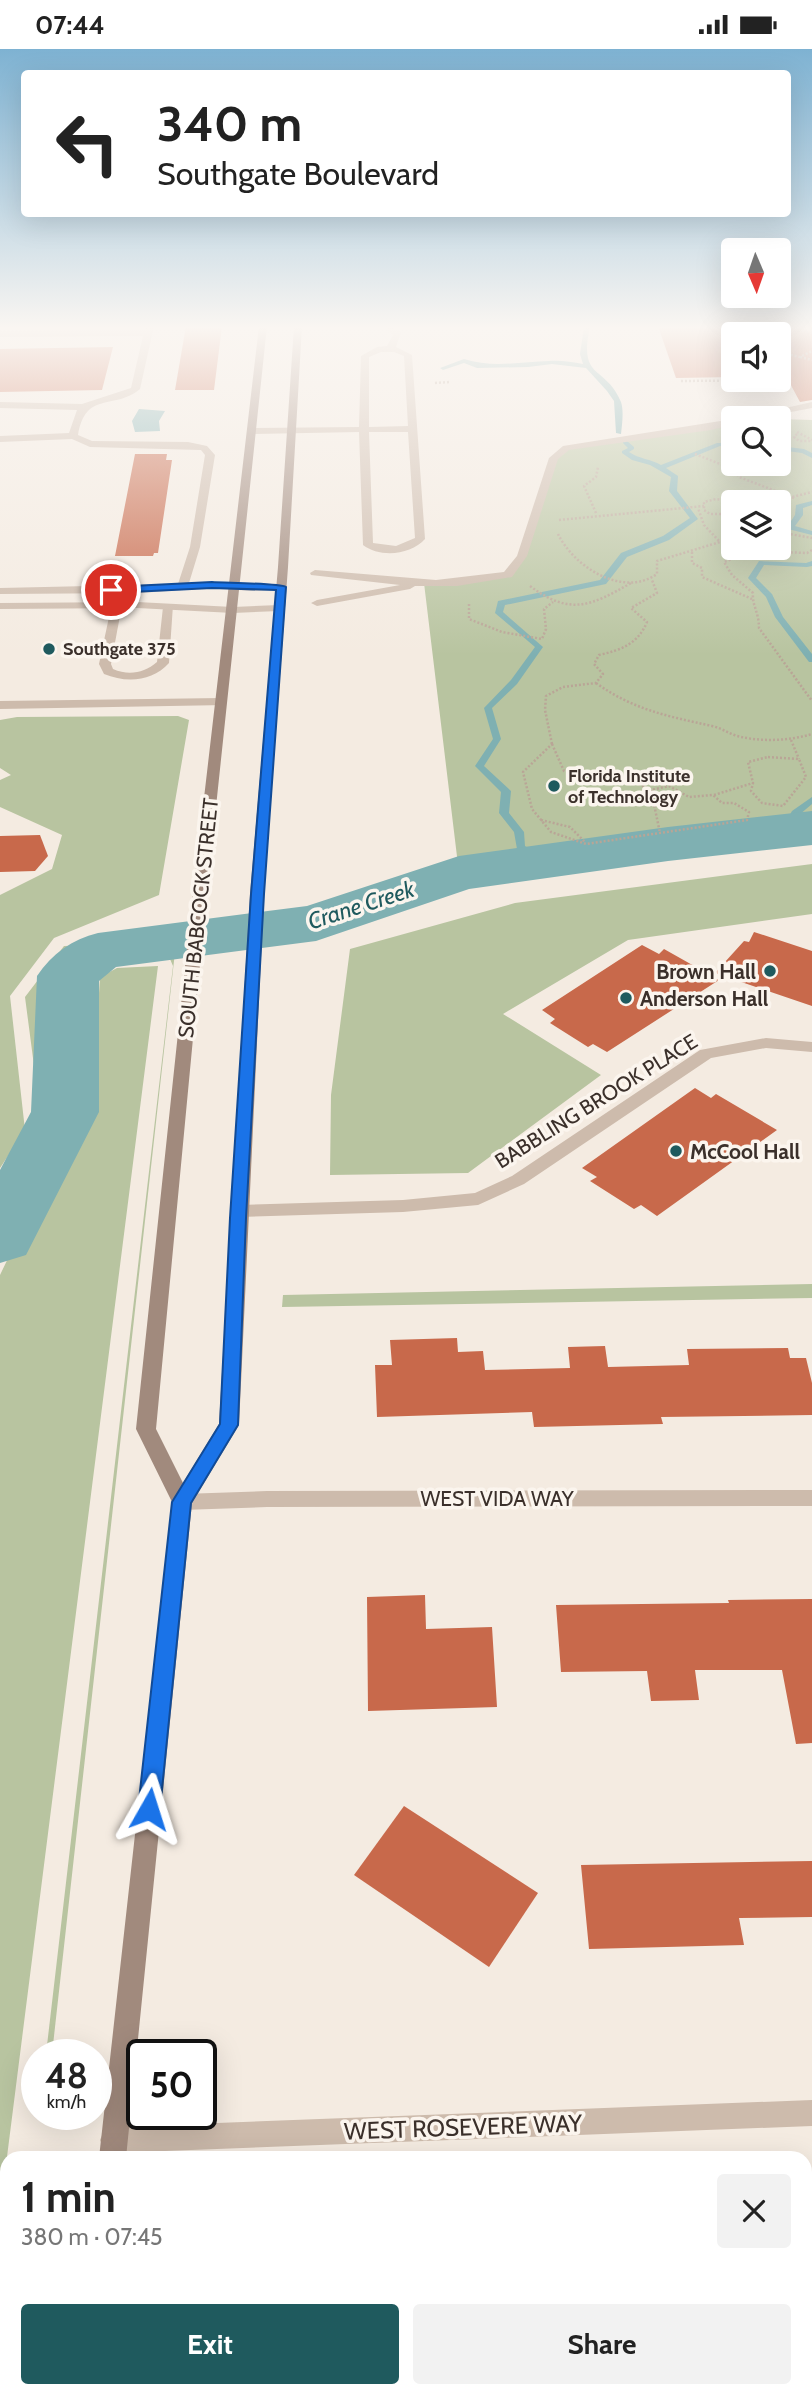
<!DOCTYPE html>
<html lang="en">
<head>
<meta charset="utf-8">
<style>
  :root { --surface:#fff; --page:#f2f2f2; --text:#222; --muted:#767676; --accent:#1f5a5e }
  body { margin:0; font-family:Cabin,sans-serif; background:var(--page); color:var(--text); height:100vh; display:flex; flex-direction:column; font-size:26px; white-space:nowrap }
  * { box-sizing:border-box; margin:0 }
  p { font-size:23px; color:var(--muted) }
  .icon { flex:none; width:38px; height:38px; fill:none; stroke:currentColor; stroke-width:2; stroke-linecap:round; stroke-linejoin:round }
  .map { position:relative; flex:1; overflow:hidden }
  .sheet { position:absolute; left:0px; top:2102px; width:812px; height:247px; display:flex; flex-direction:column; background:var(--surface); border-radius:21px 21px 0 0; box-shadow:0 7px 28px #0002 }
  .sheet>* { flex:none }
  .banner { position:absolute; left:21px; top:21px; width:770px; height:147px; border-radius:7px; box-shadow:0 7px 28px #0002; background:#fff; color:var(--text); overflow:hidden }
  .needle { width:46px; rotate:178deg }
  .buttons { position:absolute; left:721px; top:189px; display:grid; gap:14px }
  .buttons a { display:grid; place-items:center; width:70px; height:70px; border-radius:7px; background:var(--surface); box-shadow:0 7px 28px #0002; font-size:35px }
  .speed { position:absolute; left:21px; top:1990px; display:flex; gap:14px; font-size:35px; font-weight:700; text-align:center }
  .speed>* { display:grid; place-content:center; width:91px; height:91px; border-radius:50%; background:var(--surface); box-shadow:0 7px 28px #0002; line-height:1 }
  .speed small { font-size:18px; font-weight:400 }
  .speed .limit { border:4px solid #111; border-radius:10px; background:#fff; color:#111 }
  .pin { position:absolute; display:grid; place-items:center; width:60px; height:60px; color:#fff; margin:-30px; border:4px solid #fff; border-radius:50%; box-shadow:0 2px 7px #0007 }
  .me { position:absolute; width:77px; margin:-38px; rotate:6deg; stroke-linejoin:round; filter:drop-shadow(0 0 5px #0008) }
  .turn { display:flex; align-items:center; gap:24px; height:147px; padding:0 21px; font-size:32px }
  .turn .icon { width:91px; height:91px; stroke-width:2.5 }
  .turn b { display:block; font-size:49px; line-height:60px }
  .round { display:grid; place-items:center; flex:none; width:74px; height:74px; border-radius:7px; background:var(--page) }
  .summary { display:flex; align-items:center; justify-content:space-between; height:119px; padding:0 21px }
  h1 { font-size:42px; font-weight:700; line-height:52px }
  .button { display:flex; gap:14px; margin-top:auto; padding:14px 21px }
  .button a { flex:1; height:80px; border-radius:7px; background:var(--accent); color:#fff; font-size:28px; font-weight:700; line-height:80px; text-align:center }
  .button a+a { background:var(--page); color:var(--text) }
  .status { display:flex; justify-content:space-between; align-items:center; height:49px; padding:0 35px; background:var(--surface); direction:ltr }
  .status svg { height:19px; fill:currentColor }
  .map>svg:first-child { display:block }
</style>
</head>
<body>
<div class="status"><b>07:44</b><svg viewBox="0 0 49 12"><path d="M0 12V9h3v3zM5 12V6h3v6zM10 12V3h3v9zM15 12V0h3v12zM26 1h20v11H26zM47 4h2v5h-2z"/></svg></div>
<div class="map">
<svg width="812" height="2347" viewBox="0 0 812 2347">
  <rect width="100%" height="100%" fill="#f4ebe1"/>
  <g fill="#b8c4a0" fill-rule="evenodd">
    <path d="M779,370L812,371V779L668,795L459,824L424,534L508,526L522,507L554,409L566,399L733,374V415H779ZM733,453H779V499H733Z"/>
    <polygon points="178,667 189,671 159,846 54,889 10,947 25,1081 0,1119 0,846 52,820 62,786 0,758 0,731 11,726 0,719 0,671 17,668"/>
    <polygon points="812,815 812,865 628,891 503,965 601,1026 468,1124 330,1126 331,1046 350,900 515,854"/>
    <path d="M176,894L52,2005H46L173,917L170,910C149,900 104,910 86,925L81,977L66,1068L49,1086L0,1187V1146L40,1085L42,1078L25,948L64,897Z"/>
    <polygon points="158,917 0,2163 0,1226 66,1089 82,1071 97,976 100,928 117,919"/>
    <polygon points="812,1235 812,1249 282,1258 283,1246"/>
  </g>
  <polygon fill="#7fb0b2" points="139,360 165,362 159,372 160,382 135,383 132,372"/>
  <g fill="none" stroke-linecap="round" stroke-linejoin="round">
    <g fill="#7fb0b2" fill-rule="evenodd">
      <path d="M584,277H590C578,332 605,315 621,353C624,362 622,376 621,385L616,384L614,352L607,342L586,319L552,315L528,318L477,319L464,314L443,321L440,319L464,310C491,319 521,313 549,312C560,311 572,313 583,315L580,305Z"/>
      <path d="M623,392H627L634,398V400L629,403C639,410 651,410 661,416L717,394H733V398L720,397L666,419L678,427L677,442L698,470L669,491L627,508L606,535L505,556L503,563L543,598L517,635L492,659L501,690L484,717L511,742L509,764L524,783L525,797L549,812L544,815L517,800L514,783L499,764L501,743L475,717L493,690L484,659L511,631L535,598L495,564L498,552L600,531L621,504L663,487L690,469L669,442L671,428L650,416L632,411L622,404V402L628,399L623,394Z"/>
      <polygon points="779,397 804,400 812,404 812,409 802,404 779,401"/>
      <polygon points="812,452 812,456 803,459 803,466 795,477 812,482 812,486 788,480 787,478 795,466 796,456"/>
      <polygon points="759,512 806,514 812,512 812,517 807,518 764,516 756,529 772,545 783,568 812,605 812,613 809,613 775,568 766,548 748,529"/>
      <polygon points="812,748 812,755 799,766 789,784 783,784 781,782 792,762"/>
    </g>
    <path fill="#7fb0b2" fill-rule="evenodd" d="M812,762V796L668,812L469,840L316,892L116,918L99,932V1063L26,1206L0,1214V1121L31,1063L37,927C52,905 72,890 98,884L307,857L459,807L668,778Z"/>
  </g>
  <g fill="#c8694b">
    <polygon points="186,277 222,277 214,341 175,341"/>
    <polygon points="658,277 733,277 733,328 676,329"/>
    <polygon points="759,277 792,277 812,283 812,351 800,353 779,314 779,285 763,285"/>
    <polygon points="113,298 102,341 0,343 0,300"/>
    <polygon points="135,405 167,405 166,411 172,411 158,504 154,504 153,507 115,507"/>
    <polygon points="40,786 48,807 35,822 0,823 0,787"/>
    <polygon points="754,883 812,902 812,957 715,924 744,892 749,893"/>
    <polygon points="642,896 659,905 664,900 719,931 607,1003 593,995 588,998 550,974 555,970 542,961"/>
    <polygon points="695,1039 711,1049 716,1045 777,1081 657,1167 641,1156 634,1160 590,1132 597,1128 582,1119"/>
    <polygon points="457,1289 458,1303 483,1302 485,1321 570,1319 568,1298 605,1297 608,1318 689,1316 687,1300 788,1299 790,1309 806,1309 812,1334 812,1366 661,1368 663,1375 534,1378 532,1363 377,1368 375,1316 392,1316 390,1291"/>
    <polygon points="425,1546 426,1580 492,1578 497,1658 368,1662 367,1548"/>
    <polygon points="812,1550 812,1694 796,1695 782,1621 695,1621 699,1651 651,1652 647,1622 561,1623 556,1556 729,1554 728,1551"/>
    <polygon points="404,1757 538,1844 489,1918 354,1826"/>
    <polygon points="812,1812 812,1868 739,1869 744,1896 589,1900 581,1816"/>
  </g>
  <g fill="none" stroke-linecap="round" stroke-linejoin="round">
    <g stroke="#b9a596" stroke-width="2.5" stroke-dasharray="2 2" stroke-linecap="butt">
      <polyline points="787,277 812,284"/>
      <polyline points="736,284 748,285 768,277"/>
      <polyline points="779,303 800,308 812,302"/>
      <polyline points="800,308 812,311"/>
      <polyline points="681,332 785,331"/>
      <polyline points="435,334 450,333"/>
      <polyline points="797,383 812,391"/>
      <polyline points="797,385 794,388 799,392 812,392"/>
      <polyline points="695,405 735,421 739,428 794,449"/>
      <polyline points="773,453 812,443"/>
      <polyline points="596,464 584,437 596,428 598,418"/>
      <polyline points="733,465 710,465 704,461 704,453 716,450 739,453"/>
      <polyline points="559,471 704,457"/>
      <polyline points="779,483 812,489"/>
      <path d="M558,485C574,518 623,549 657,525V512L720,493L704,476L698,459"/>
      <path d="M812,501L807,504L753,502L724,513L732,526L753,544C752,557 759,563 759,579L812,652"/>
      <polyline points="692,503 692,514 702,519 702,528 752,550"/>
      <path d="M530,537C570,567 591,557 631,534"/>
      <polyline points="469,555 469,570 502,583 542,590 546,580 544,560 553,553"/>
      <path d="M596,634C634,661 667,667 712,677C721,679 728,684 737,687C761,693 789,692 812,685"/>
      <polyline points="791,691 799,710"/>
      <polygon points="552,695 564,722 585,731 623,727 651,741 669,737 689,748 713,746 722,754 734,754 749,763 747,771 586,795 551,783 532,760 523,723"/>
      <path d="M552,695L545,661L546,647L563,638L596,634L603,625L594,615L599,606C621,601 638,595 647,573L631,559L657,544L652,531"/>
      <polygon points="768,708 799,710 806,728 783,757 762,754 751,742 753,734 748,713"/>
      <polyline points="651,741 660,784"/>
      <polyline points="714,746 753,734"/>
      <polyline points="541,771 570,778 585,793"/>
    </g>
    <g fill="#cdbbac" fill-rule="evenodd">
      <path d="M384,277H393L401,283L396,298L412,306L425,490C411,506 380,509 363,496L359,383L252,385L247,382L252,379L359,378L361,307L377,298L387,297L393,286ZM381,303H394L404,307L408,377L369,378V308ZM369,383H408L415,489L396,497L373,494Z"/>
      <polygon points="812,353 812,359 759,369 741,369"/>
      <polygon points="733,370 733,376 711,381 569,401 558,410 527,507 512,528 457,537 415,537 410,540 317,557 311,554 317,551 400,536 311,526 310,524 315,521 436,531 504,523 517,507 549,409 563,397"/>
      <path d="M112,554L122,556L111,615L113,620C129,627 144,624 157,613L163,558L173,556L169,614C152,633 126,634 104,625L99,615Z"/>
      <polygon points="222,649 226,650 226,656 0,660 0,652"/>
      <polygon points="766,989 812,993 812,1003 766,999 711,1009 524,1135 478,1156 403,1163 239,1168 230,1162 239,1156 403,1151 475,1144 512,1127 700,1001"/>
    </g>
    <g fill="#cdbbac" fill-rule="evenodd">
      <path d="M146,277H154L140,340C113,362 86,341 78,386L92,392L188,393L207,397L215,406L200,498L189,534L281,535L287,538L281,541L252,542L213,539L139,544L0,545V539L178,535L190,498L205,406L201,401L90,398L72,390L0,393V387L69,384L77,361L0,359V353L82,355L131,339L143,287L0,288V282L145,281Z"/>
      <polygon points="137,553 233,558 279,556 285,559 279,562 233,564 137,559 0,560 0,554"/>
      <polygon points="812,1441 812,1457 267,1458 182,1461 175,1459 172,1453 175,1447 182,1445 267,1442"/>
      <polygon points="812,2051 812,2077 113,2104 104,2100 100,2091 104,2082 113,2078"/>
    </g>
    <g fill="#a18a7d" fill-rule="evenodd">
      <polygon points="259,277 267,277 206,852 156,1380 183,1434 219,1375 250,845 278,518 294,277 302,277 288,518 264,845 239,1376 192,1454 126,2109 99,2109 172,1453 136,1380 192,852"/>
      <polygon points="79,2342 109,2342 108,2347 78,2347"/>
    </g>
  </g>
  <linearGradient id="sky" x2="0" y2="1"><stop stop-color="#7eb2d2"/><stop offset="0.46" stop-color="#faf6f2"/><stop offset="1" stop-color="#faf6f2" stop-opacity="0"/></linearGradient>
  <rect width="812" height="606" fill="url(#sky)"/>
  <path fill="#1a73e8" stroke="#114b97" stroke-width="2" d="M212,533C226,534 279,534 286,538L264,845L246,1169L238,1376L191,1454L160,1760L156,1767L149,1770L141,1767L138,1760L172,1453L220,1375L230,1169L251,845L276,541L212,539L111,544L106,541L111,538Z"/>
  <g fill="#1f5a5e" stroke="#fbf5ee" stroke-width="2.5">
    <circle cx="49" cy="600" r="7"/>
    <circle cx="554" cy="737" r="7"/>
    <circle cx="770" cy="922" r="7"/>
    <circle cx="626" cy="949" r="7"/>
    <circle cx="676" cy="1102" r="7"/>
  </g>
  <g text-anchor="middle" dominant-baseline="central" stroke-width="7" stroke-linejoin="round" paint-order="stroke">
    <g font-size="18" font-weight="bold" fill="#3b302b" stroke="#fbf5ee" text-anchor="start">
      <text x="63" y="600">Southgate 375</text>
      <text x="568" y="727">Florida Institute<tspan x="568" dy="21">of Technology</tspan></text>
    </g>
    <g font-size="21" fill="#3b302b" stroke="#fbf5ee">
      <text transform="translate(198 869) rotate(-84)">SOUTH BABCOCK STREET</text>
      <text transform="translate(596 1052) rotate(-32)">BABBLING BROOK PLACE</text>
      <text x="497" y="1449">WEST VIDA WAY</text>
    </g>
    <g font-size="21" font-weight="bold" fill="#3b302b" stroke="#fbf5ee" text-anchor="start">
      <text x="756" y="922" text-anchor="end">Brown Hall</text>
      <text x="640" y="949">Anderson Hall</text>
      <text x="690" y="1102">McCool Hall</text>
    </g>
    <g font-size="23" font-style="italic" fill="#1f5a5e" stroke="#fbf5ee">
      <text transform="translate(361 856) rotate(-18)">Crane Creek</text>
    </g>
    <g font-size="24" fill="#3b302b" stroke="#fbf5ee">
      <text transform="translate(463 2078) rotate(-2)">WEST ROSEVERE WAY</text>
    </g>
  </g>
</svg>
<div class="buttons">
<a><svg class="needle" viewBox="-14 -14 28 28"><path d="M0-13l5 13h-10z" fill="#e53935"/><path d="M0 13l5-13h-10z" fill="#767676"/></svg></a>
<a><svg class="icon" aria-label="sound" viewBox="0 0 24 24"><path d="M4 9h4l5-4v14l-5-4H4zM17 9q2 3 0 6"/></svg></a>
<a><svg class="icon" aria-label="search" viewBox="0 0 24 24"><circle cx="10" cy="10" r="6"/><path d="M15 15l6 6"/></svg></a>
<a><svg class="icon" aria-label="layers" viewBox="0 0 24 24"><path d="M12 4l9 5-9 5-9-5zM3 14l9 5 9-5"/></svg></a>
</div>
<div class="speed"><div>48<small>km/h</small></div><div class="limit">50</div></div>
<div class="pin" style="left:111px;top:541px;background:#d93025"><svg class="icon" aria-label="arrive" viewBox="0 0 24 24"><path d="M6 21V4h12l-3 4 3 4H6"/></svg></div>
<svg class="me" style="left:149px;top:1760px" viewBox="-20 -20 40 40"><path d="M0-17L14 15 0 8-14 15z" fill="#1a73e8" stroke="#fff" stroke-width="4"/></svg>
<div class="banner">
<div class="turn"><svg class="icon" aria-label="left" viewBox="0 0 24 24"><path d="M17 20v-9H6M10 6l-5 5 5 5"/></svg><div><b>340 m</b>Southgate Boulevard</div></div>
</div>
<section class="sheet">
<div class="summary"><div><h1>1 min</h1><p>380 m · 07:45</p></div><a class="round"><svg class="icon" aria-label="close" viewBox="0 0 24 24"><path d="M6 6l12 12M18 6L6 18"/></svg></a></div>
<div class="button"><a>Exit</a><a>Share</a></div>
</section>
</div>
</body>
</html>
